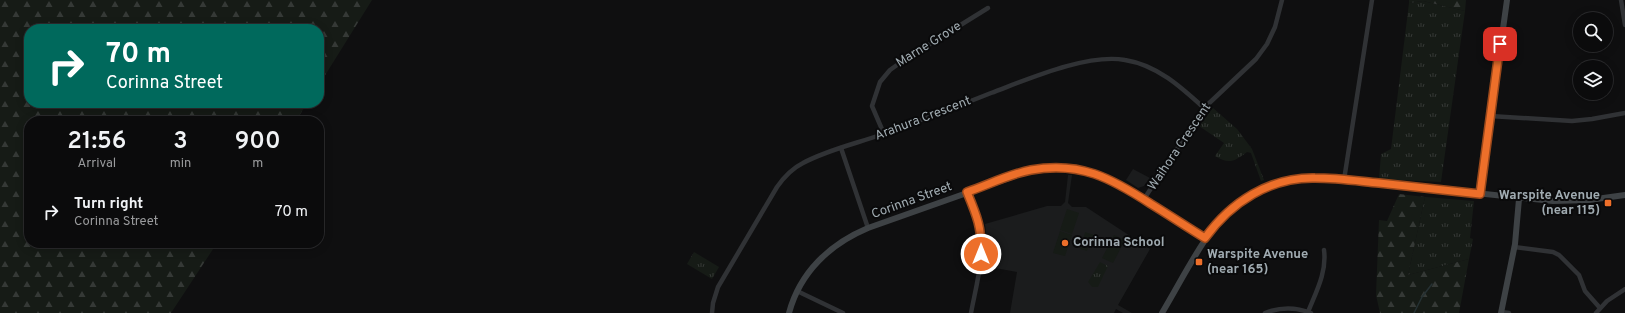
<!DOCTYPE html>
<html lang="en">
<head>
<meta charset="utf-8">
<style>
  :root { --surface:#0b0b0c; --page:#19191a; --text:#f1f3f6; --muted:#9a9b9d; --line:#2b2b2d }
  body { margin:0; font-family:Overpass,sans-serif; background:var(--page); color:var(--text); height:100vh; display:flex; flex-direction:column; font-size:15px; white-space:nowrap }
  * { box-sizing:border-box; margin:0 }
  p { font-size:13px; color:var(--muted) }
  .icon { flex:none; width:22px; height:22px; fill:none; stroke:currentColor; stroke-width:2; stroke-linecap:round; stroke-linejoin:round }
  .map { position:relative; flex:1; overflow:hidden }
  .sheet { position:absolute; left:24px; top:116px; width:300px; height:132px; display:flex; flex-direction:column; background:var(--surface); border-radius:16px; box-shadow:0 2px 10px #0003,0 0 0 1px var(--line) }
  .sheet>* { flex:none }
  .hud { position:absolute; left:24px; top:24px; width:300px; height:84px; border-radius:16px; box-shadow:0 2px 10px #0003,0 0 0 1px var(--line); background:#00695c; color:#fff; overflow:hidden }
  .controls { position:absolute; left:1573px; top:12px; display:grid; gap:8px }
  .controls a { display:grid; place-items:center; width:40px; height:40px; border-radius:50%; background:var(--surface); box-shadow:0 2px 10px #0003,0 0 0 1px var(--line); font-size:20px }
  .pin { position:absolute; display:grid; place-items:center; width:34px; height:34px; color:#fff; margin:-17px; border-radius:8px; box-shadow:0 2px 6px #0006 }
  .me { position:absolute; width:44px; margin:-22px; rotate:0deg; stroke-linejoin:round; filter:drop-shadow(0 0 3px #0008) }
  .turn { display:flex; align-items:center; gap:14px; height:84px; padding:0 16px; font-size:18px }
  .turn .icon { width:52px; height:52px; stroke-width:2.5 }
  .turn b { display:block; font-size:28px; line-height:34px }
  .eta { display:flex; justify-content:space-evenly; align-items:center; height:68px; text-align:center }
  .eta b { font-size:24px; font-weight:600; line-height:28px }
  ul { padding:0; list-style:none }
  li { display:flex; align-items:center; gap:12px; height:56px; padding:0 16px }
  li div { flex:1 }
  li b { display:block; font-size:15px }
  li em { font-style:normal }
  .map>svg:first-child { display:block }
</style>
</head>
<body>
<div class="map">
<svg width="1625" height="313" viewBox="0 0 1625 313">
  <defs>
    <pattern id="grass-tufts" width="24" height="20" patternUnits="userSpaceOnUse"><rect width="24" height="20" fill="#161b16"/><path d="M3 7l-1-3M5 7V3M7 7l1-3M15 17l-1-3M17 17v-4M19 17l1-3" fill="none" stroke="#353936"/></pattern>
    <pattern id="forest-firs" width="22" height="20" patternUnits="userSpaceOnUse"><rect width="22" height="20" fill="#161b16"/><path d="M5 1l3.5 6h-7zM16 11l3.5 6h-7z" fill="#353936"/></pattern>
  </defs>
  <rect width="100%" height="100%" fill="#0f0f10"/>
  <g fill="#1b1c1d">
    <polygon points="1133,169 1150,178 1144,186 1138,188 1126,180"/>
    <polygon points="1068,175 1072,175 1068,203 1072,207 1086,207 1150,249 1118,305 1132,313 1123,313 1116,309 1114,313 1010,313 1017,272 984,266 987,241 985,224 1047,206 1061,206 1065,202"/>
  </g>
  <g fill="url(#grass-tufts)">
    <polygon points="1423,1 1465,11 1441,182 1379,179 1381,154 1391,149 1409,3"/>
    <path d="M1213,108L1237,129L1252,149L1264,180L1261,181L1251,153L1247,152C1235,161 1229,165 1215,156L1224,143L1199,126Z"/>
    <polygon points="1425,197 1474,201 1470,238 1473,239 1469,259 1408,275"/>
    <polygon points="1085,232 1095,235 1091,245 1089,245 1087,251 1080,249"/>
    <polygon points="694,252 719,267 712,279 687,264"/>
    <polygon points="1100,262 1108,266 1098,287 1092,287 1088,282"/>
  </g>
  <g fill="url(#forest-firs)">
    <polygon points="0,0 372,0 319,85 319,29 29,29 29,103 307,103 296,121 29,121 29,243 217,243 171,313 0,313"/>
    <polygon points="1409,0 1466,0 1465,11 1423,1 1409,3"/>
    <polygon points="1399,194 1425,197 1408,275 1469,259 1459,313 1380,313 1376,295 1379,220 1387,221"/>
  </g>
  <g fill="#161b16">
    <polygon points="1067,209 1079,213 1072,234 1060,230"/>
    <polygon points="1060,231 1072,235 1065,256 1053,253"/>
    <polygon points="1114,235 1125,240 1113,263 1102,258"/>
  </g>
  <g fill="none" stroke-linecap="round" stroke-linejoin="round">
    <polyline stroke="#263133" stroke-width="1.5" points="1414,313 1422,297 1432,284"/>
    <g stroke="#303235" stroke-width="4.5">
      <polyline points="1621,0 1625,25"/>
      <polyline points="1490,116 1572,121 1592,119 1625,113"/>
      <polyline points="884,134 872,106 880,82 890,70 904,60 988,8"/>
      <polyline points="841,148 868,228"/>
      <polyline points="1344,180 1372,0"/>
      <path d="M967,192C971,202 976,211 979,221C987,248 976,286 971,313"/>
      <polyline points="1144,199 1204,108 1256,59 1267,44 1275,27 1282,0"/>
      <polyline points="1514,247 1553,252 1559,255 1579,275 1585,291 1600,308"/>
      <polyline points="797,291 843,313"/>
      <path d="M1308,312C1316,292 1327,272 1324,250"/>
      <polyline points="1501,312 1509,313"/>
      <path d="M712,313L713,303L718,287L777,187C784,177 791,169 803,163C829,149 859,143 886,133C921,120 956,107 991,93C1026,80 1087,53 1125,60C1157,65 1181,87 1204,108"/>
      <path d="M1265,313C1280,307 1296,307 1311,313"/>
      <polyline points="1596,313 1607,301 1625,289"/>
    </g>
    <g stroke="#3e4245" stroke-width="6">
      <polyline points="1480,194 1507,0"/>
      <path d="M789,313C800,272 830,244 868,228L1029,171C1081,163 1108,176 1150,203C1169,215 1187,227 1205,238"/>
      <path d="M1162,313C1206,239 1228,173 1331,178L1553,201L1589,200L1625,195"/>
      <polyline points="1501,313 1515,244 1519,199"/>
    </g>
  </g>
  <g fill="none" stroke-linecap="round" stroke-linejoin="round">
    <defs>
      <path id="route" d="M981,254C982,228 977,216 967,192C988,185 1009,174 1031,170C1080,161 1111,178 1151,204C1169,215 1187,227 1205,238C1231,202 1270,177 1315,178C1337,178 1358,181 1379,183C1413,187 1446,190 1480,194L1500,44"/>
    </defs>
    <use href="#route" stroke="#9a481b" stroke-width="10"/>
    <use href="#route" stroke="#ed6f2a" stroke-width="7"/>
  </g>
  <g fill="#ed6f2a" stroke="#0a0a0b" stroke-width="1.5">
    <rect x="1604" y="199" width="8" height="8" rx="2"/>
    <circle cx="1065" cy="243" r="4"/>
    <rect x="1195" y="258" width="8" height="8" rx="2"/>
  </g>
  <g text-anchor="middle" dominant-baseline="central" stroke-width="4" stroke-linejoin="round" paint-order="stroke">
    <g font-size="13" fill="#a0abb1" stroke="#0a0a0b">
      <text transform="translate(929 45) rotate(-32)">Marne Grove</text>
      <text transform="translate(923 119) rotate(-21)">Arahura Crescent</text>
      <text transform="translate(1180 147) rotate(-56)">Waihora Crescent</text>
      <text transform="translate(912 201) rotate(-20)">Corinna Street</text>
    </g>
    <g font-size="13" font-weight="bold" fill="#a0abb1" stroke="#0a0a0b" text-anchor="start">
      <text x="1600" y="196" text-anchor="end">Warspite Avenue<tspan x="1600" dy="15">(near 115)</tspan></text>
      <text x="1073" y="243">Corinna School</text>
      <text x="1207" y="255">Warspite Avenue<tspan x="1207" dy="15">(near 165)</tspan></text>
    </g>
  </g>
</svg>
<div class="controls">
<a><svg class="icon" aria-label="search" viewBox="0 0 24 24"><circle cx="10" cy="10" r="6"/><path d="M15 15l6 6"/></svg></a>
<a><svg class="icon" aria-label="layers" viewBox="0 0 24 24"><path d="M12 4l9 5-9 5-9-5zM3 14l9 5 9-5"/></svg></a>
</div>
<div class="pin" style="left:1500px;top:44px;background:#d93025"><svg class="icon" aria-label="arrive" viewBox="0 0 24 24"><path d="M6 21V4h12l-3 4 3 4H6"/></svg></div>
<svg class="me" style="left:981px;top:254px" viewBox="-20 -20 40 40"><circle r="17" fill="#ed6f2a" stroke="#fff" stroke-width="3"/><path d="M0-11L8 9 0 5-8 9z" fill="#fff"/></svg>
<div class="hud">
<div class="turn"><svg class="icon" aria-label="right" viewBox="0 0 24 24"><path d="M7 20v-9h11M14 6l5 5-5 5"/></svg><div><b>70 m</b>Corinna Street</div></div>
</div>
<section class="sheet">
<div class="eta">
<div><b>21:56</b><p>Arrival</p></div>
<div><b>3</b><p>min</p></div>
<div><b>900</b><p>m</p></div>
</div>
<ul>
<li><svg class="icon" aria-label="right" viewBox="0 0 24 24"><path d="M7 20v-9h11M14 6l5 5-5 5"/></svg><div><b>Turn right</b><p>Corinna Street</p></div><em>70 m</em></li>
</ul>
</section>
</div>
</body>
</html>
